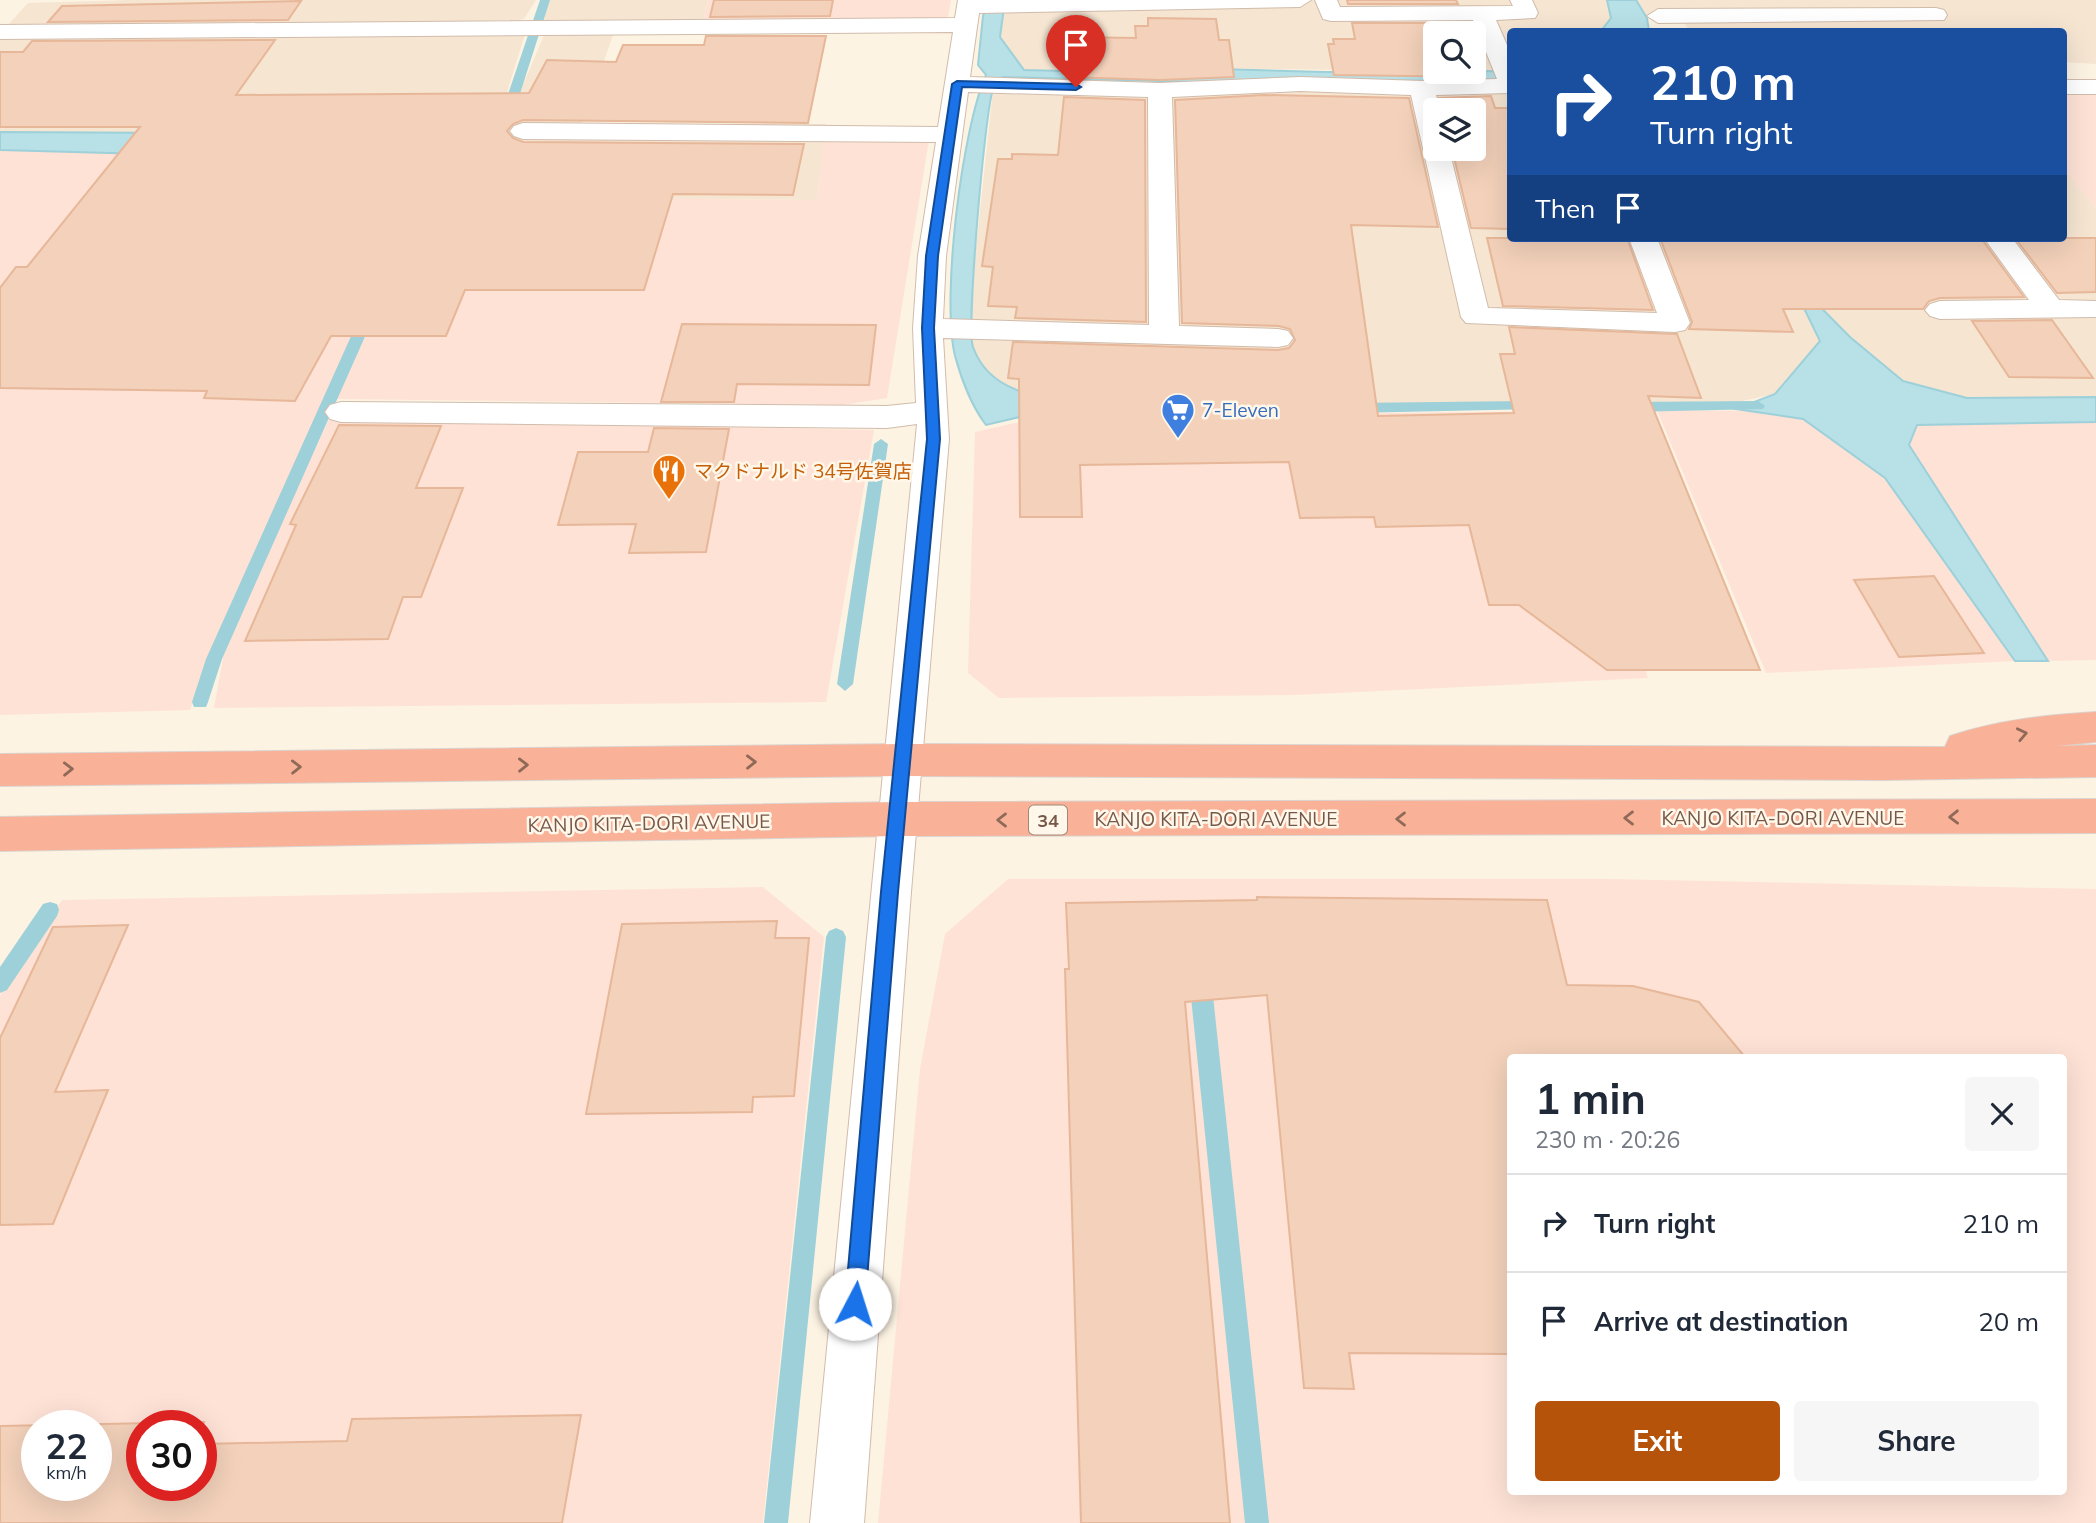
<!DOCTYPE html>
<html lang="en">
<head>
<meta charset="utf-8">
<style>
  :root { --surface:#fff; --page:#f6f6f7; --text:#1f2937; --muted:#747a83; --line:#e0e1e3; --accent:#b45309 }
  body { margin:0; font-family:Mulish,"Noto Sans JP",sans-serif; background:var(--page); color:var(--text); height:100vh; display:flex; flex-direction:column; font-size:26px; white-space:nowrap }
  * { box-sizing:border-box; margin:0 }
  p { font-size:23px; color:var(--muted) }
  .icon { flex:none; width:38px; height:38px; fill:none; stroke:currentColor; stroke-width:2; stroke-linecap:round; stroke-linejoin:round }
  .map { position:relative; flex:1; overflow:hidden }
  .side { position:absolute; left:1507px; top:1054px; width:560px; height:441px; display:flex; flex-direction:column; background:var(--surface); border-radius:7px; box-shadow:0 7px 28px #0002 }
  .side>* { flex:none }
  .guide { position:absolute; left:1507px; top:28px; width:560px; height:214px; border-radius:7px; box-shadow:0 7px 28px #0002; background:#1a4fa0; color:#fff; overflow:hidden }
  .tools { position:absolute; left:1423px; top:21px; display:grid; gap:14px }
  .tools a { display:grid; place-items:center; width:63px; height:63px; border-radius:7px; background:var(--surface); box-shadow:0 7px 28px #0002; font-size:35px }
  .speed { position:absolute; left:21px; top:1410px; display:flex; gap:14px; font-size:35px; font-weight:700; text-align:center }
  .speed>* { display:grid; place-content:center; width:91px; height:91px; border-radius:50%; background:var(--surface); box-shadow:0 7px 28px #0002; line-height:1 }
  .speed small { font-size:18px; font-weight:400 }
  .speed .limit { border:10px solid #d22; background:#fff; color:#111 }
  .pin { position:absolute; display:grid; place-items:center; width:60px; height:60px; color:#fff; margin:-72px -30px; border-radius:50% 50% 50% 0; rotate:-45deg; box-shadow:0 0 7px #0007 }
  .pin .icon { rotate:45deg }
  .me { position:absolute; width:77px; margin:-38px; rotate:5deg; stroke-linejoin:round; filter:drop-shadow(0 0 5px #0008) }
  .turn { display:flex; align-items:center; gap:24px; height:147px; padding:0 28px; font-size:32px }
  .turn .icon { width:91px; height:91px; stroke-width:2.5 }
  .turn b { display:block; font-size:49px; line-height:60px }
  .then { display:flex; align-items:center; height:66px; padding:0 28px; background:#0003; gap:14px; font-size:26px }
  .round { display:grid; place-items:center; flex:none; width:74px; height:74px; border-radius:7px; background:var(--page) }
  .overview { display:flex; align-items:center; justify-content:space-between; height:119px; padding:0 28px }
  h1 { font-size:42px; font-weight:700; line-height:52px }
  .primary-button { display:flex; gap:14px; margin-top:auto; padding:14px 28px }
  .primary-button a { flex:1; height:80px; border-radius:7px; background:var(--accent); color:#fff; font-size:28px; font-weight:700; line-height:80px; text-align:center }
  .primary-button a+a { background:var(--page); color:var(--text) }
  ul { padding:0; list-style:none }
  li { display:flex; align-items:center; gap:21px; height:98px; padding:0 28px; border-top:2px solid var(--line) }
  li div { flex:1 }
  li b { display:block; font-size:26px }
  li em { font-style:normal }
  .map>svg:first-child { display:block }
</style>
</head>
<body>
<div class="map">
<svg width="2096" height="1523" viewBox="0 0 2096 1523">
  <rect width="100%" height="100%" fill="#fdf3e3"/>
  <g fill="#f5e5d1" fill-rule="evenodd">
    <polygon points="130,0 536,0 524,19 504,24 7,26 28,3"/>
    <polygon points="547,0 708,0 703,21 544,21"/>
    <polygon points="1005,0 1607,0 1611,18 1601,31 1510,32 1510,71 1474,71 1474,33 1435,33 1435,71 1182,68 1142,73 1024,70 1000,37"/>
    <polygon points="1636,0 2096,0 2096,64 2063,62 2063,32 1690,31 1685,24 1647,18"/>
    <polygon points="614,32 582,124 826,124 817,200 458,197 513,108 545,33"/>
    <polygon points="525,34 503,105 180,133 0,132 0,36"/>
    <path d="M1307,89L1409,93L1510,91V238H1752L1799,298L1820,341L1775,394L1723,405L1544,402L1269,406L1043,399L1007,389L984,369L972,345L970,303L993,91ZM1435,110H1474V149H1435Z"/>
    <polygon points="2063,168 2096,208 2096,397 1967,398 1903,381 1850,337 1809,294 1775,238 2063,238"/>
  </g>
  <g fill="#fee2d6" fill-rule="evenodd">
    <polygon points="708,0 951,0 948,18 703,21"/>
    <polygon points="2096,92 2096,208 2063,168 2063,93"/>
    <polygon points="824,139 929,140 887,398 842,405 336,399 376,304 458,197 817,200"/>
    <polygon points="0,150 146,154 367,303 208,656 190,710 0,715"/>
    <polygon points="1657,410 1763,411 1803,419 1885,478 2015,661 1766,673"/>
    <polygon points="1560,411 1648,678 1295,695 999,698 968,673 975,432 1042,417"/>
    <polygon points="329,419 874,430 826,702 214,708 226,642"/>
    <polygon points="2096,422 2096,660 2048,661 1909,445 1917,425"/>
    <path d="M1008,879H1609L2096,889V1523H878L920,1069L945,934ZM1510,1057H2063V1491H1510Z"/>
    <path d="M763,887L824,937L763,1523H0V996L15,968L62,900ZM37,1426H96V1486H37ZM142,1426H201V1486H142Z"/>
  </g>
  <g fill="#b7e0e7" stroke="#9dd0d9" stroke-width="2">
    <path d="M989,0H1005L1000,37L1024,70L1142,73L1182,68L1325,72L1510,71V80L1195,82L1003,77C1000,81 995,85 993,90C985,109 966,330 973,347C985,380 1012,390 1043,399L1028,415L986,425C972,407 961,378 955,356C941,298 962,129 986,75L978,65L983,16Z"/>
    <polygon points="1607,0 1636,0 1647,18 1649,31 1601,31 1611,18"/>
    <polygon points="0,132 180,133 146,154 0,150"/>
    <polygon points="1752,238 1850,337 1903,381 1967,398 2096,397 2096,422 1917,425 1909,445 2048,661 2015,661 1885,478 1803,419 1736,409 1775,394 1820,341 1799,298"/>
  </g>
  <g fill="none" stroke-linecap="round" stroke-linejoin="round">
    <g fill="#9dd0d9" fill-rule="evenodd">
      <polygon points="540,0 550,0 517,103 508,116 500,116 498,114 505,103"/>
      <polygon points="368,310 375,314 222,659 208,702 206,707 194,707 192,702 206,659 361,314"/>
      <polygon points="1535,401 1542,406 1540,409 1353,413 1346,408 1353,403"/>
      <polygon points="1758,401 1765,406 1763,409 1629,412 1622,407 1629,402"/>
      <polygon points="881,439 888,444 853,684 845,691 837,684 874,444"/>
      <polygon points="50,902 57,904 59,910 57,916 7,990 0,993 0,967 43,904"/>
      <polygon points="836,928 843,931 846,937 788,1523 764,1523 826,937 829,931"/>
      <polygon points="1201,968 1208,971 1211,977 1269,1523 1245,1523 1191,997 1194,971"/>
    </g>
  </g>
  <g fill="#f3d1ba" stroke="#e7b799" stroke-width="2" fill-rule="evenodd">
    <polygon points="714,0 833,0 830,16 710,17"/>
    <polygon points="1347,0 1456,0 1458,4 1348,4"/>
    <polygon points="301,1 288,20 48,22 62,6"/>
    <polygon points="1148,18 1216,19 1219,40 1229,40 1234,77 1160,80 1066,77 1069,37 1136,38 1135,26 1148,26"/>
    <polygon points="1352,23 1465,23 1468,33 1435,33 1435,72 1474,72 1474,47 1484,77 1334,75 1328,44 1334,44 1333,39 1355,39"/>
    <polygon points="706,36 826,36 808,123 523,120 513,124 507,131 513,138 523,142 804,144 793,195 673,194 644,290 465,290 446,336 331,336 295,401 204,398 207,391 0,388 0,288 16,267 27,267 140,127 0,127 0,52 23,52 32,41 275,40 236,95 529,93 547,60 616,62 623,45 704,45"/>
    <polygon points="1264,95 1409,98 1438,227 1351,225 1378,416 1514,413 1500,354 1515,354 1509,327 1677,334 1701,398 1648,396 1760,670 1607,670 1519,605 1489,605 1469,525 1376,527 1374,517 1300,518 1289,462 1080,465 1082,517 1020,517 1019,379 1008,378 1013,342 1278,350 1289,348 1295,340 1290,329 1279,326 1182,323 1175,100"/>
    <polygon points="1491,96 1495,108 1510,108 1510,229 1471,228 1452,149 1474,149 1474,110 1442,110 1439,98"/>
    <polygon points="1064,97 1145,100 1146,322 1015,318 1017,307 988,306 993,267 982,266 998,159 1012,159 1012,154 1058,155"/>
    <polygon points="1487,238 1627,238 1653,310 1503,306"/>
    <polygon points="1660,238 1981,238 2024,297 1940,298 1929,301 1923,309 1783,309 1793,332 1689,329 1692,322"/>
    <polygon points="2015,238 2096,238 2096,292 2057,293"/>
    <polygon points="2052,320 2093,378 2009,377 1972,321"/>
    <polygon points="682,324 876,325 869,385 737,384 734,402 661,402"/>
    <polygon points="339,425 441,426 416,488 463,488 421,597 403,597 388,639 245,641 296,525 290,524"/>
    <polygon points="654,428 729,429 706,552 629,553 636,524 558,525 578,452 648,452"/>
    <polygon points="1934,576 1984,653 1899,657 1854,580"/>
    <polygon points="1257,897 1547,900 1567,985 1633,986 1699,1002 1745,1057 1510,1057 1510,1354 1349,1353 1354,1389 1304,1388 1267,995 1185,1002 1230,1523 1081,1523 1065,969 1069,969 1066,903 1257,900"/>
    <polygon points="777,921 775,938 809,938 794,1096 753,1097 752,1112 586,1114 622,924"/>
    <polygon points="128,925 55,1092 108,1090 53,1224 0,1225 0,1038 53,927"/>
    <path d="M581,1415L562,1523H0V1426L204,1422L201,1431V1426H142V1486H201V1444L347,1441L352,1419ZM37,1426H96V1486H37Z"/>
  </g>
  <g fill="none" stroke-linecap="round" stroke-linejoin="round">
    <defs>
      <g id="minor">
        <path d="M958,0H1311L1300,7L979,13L970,77L1160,83L1300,77L1422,81L1497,79L1473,20L1331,21L1323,19L1315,0H1337L1340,7L1513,6L1510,0H1532L1538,13L1535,18L1496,20L1510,52V93L1436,95L1440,110H1435V149H1449L1488,308L1657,313L1629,238H1657L1690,323L1685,330L1675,332L1466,323L1461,317L1411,95L1300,91L1172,97L1179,326L1278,329L1288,331L1293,338L1288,345L1278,347L943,338L949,439L911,892L864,1523H810L917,424L887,428L341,422L330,419L325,412L330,405L341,402L887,406L916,403L913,328L918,256L936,142L523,139L514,136L510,131L514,126L523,123L938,127L953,32L0,39V25L955,18ZM968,92L1148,97L1149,325L943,319L946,256Z"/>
        <polygon points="1936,8 1944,10 1947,15 1944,20 1658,23 1647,16 1658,9"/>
        <rect x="2063" y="80" width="33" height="14"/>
        <polygon points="1984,238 2012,238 2059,300 2096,301 2096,317 1940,319 1930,316 1925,310 1930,304 1940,301 2029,300"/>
      </g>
      <g id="highway">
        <path d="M2096,712V742L2056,746L2096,745V777L1883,780L903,776L0,786V754L903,744L1945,747L1950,736C1997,720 2047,715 2096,712Z"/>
        <polygon points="2096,799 2096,833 898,836 0,851 0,817 898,802"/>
      </g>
    </defs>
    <use href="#minor" stroke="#d1bcac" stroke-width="2"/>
    <use href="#highway" stroke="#dbd4cf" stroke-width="2"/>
    <use href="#minor" fill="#fff" fill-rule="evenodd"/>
    <use href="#highway" fill="#f9b198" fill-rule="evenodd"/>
  </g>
  <defs><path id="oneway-chevron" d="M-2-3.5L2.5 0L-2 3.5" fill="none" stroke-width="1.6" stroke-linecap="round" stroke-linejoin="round" transform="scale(1.75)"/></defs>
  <g stroke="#906a58">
    <use href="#oneway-chevron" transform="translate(2022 734) rotate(-12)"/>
    <use href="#oneway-chevron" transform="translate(751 762) rotate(-1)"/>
    <use href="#oneway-chevron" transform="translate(523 765) rotate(-1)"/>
    <use href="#oneway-chevron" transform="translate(296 767) rotate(-1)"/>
    <use href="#oneway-chevron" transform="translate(68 769) rotate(-1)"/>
    <use href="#oneway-chevron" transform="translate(1954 817) rotate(179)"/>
    <use href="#oneway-chevron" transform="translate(1629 818) rotate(180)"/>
    <use href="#oneway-chevron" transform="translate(1401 819) rotate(180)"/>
    <use href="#oneway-chevron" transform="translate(1002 820) rotate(-180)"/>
  </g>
  <polygon fill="#1a73e8" stroke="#114b97" stroke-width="2" points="957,81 1076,84 1081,87 1076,90 962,87 938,256 934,328 940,439 898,892 865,1304 862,1311 855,1314 848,1311 845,1304 881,892 927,439 922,328 926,256 952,84"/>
  <defs>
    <symbol id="supermarket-pin" viewBox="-11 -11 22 30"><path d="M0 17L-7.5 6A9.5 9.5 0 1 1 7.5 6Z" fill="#3f7fe0" stroke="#fff7ea"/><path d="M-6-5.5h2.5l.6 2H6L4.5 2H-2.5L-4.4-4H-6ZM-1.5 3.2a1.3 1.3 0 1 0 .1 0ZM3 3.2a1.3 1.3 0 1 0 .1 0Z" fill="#fff"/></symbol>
    <symbol id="restaurant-pin" viewBox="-11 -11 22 30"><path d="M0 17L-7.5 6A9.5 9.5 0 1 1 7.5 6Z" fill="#e8710a" stroke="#fff7ea"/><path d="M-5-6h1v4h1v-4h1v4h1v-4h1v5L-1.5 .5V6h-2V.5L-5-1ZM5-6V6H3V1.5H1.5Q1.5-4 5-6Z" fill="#fff"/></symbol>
  </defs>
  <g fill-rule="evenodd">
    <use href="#supermarket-pin" x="1159" y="391" width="38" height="52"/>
    <use href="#restaurant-pin" x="650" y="452" width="38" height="52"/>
  </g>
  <g text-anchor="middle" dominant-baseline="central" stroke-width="5" stroke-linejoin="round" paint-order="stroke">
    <rect fill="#fff7ea" stroke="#9f8879" stroke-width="2" x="1029" y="805.5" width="38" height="29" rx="5"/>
    <g font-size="18" font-weight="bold" fill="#765848">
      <text x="1048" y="820">34</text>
    </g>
    <g font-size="19" fill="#366cbe" stroke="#fff7ea" text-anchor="start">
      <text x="1202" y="410">7-Eleven</text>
    </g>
    <g font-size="19" fill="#c56008" stroke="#fff7ea" text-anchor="start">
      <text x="694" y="471">マクドナルド 34号佐賀店</text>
    </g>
    <g font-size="19" fill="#765848" stroke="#fff7ea">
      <text x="1783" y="818">KANJO KITA-DORI AVENUE</text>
      <text x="1216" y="819">KANJO KITA-DORI AVENUE</text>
      <text transform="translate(649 823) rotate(-1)">KANJO KITA-DORI AVENUE</text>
    </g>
  </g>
</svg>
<div class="tools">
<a><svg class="icon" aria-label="search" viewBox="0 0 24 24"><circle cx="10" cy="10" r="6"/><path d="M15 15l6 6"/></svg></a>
<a><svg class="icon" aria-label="layers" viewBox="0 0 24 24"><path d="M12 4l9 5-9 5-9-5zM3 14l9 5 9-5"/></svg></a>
</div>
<div class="speed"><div>22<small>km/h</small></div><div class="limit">30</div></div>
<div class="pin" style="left:1076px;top:87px;background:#d93025"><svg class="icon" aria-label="arrive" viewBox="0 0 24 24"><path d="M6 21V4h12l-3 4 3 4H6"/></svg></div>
<svg class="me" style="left:855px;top:1304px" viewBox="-20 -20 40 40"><circle r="19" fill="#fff"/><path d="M0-13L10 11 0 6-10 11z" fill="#1a73e8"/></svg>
<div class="guide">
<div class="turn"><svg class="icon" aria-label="right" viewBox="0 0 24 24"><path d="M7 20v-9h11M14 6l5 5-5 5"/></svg><div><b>210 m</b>Turn right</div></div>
<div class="then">Then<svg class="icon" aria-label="arrive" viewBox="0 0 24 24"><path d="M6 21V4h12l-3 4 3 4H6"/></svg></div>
</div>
<section class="side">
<div class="overview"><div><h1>1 min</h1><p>230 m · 20:26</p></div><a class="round"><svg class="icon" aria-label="close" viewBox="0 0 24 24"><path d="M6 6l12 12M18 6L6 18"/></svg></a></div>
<ul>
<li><svg class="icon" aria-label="right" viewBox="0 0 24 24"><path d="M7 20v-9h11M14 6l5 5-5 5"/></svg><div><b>Turn right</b></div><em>210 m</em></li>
<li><svg class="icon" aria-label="arrive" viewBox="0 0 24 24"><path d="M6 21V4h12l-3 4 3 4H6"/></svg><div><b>Arrive at destination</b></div><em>20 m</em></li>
</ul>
<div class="primary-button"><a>Exit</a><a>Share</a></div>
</section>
</div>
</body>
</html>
